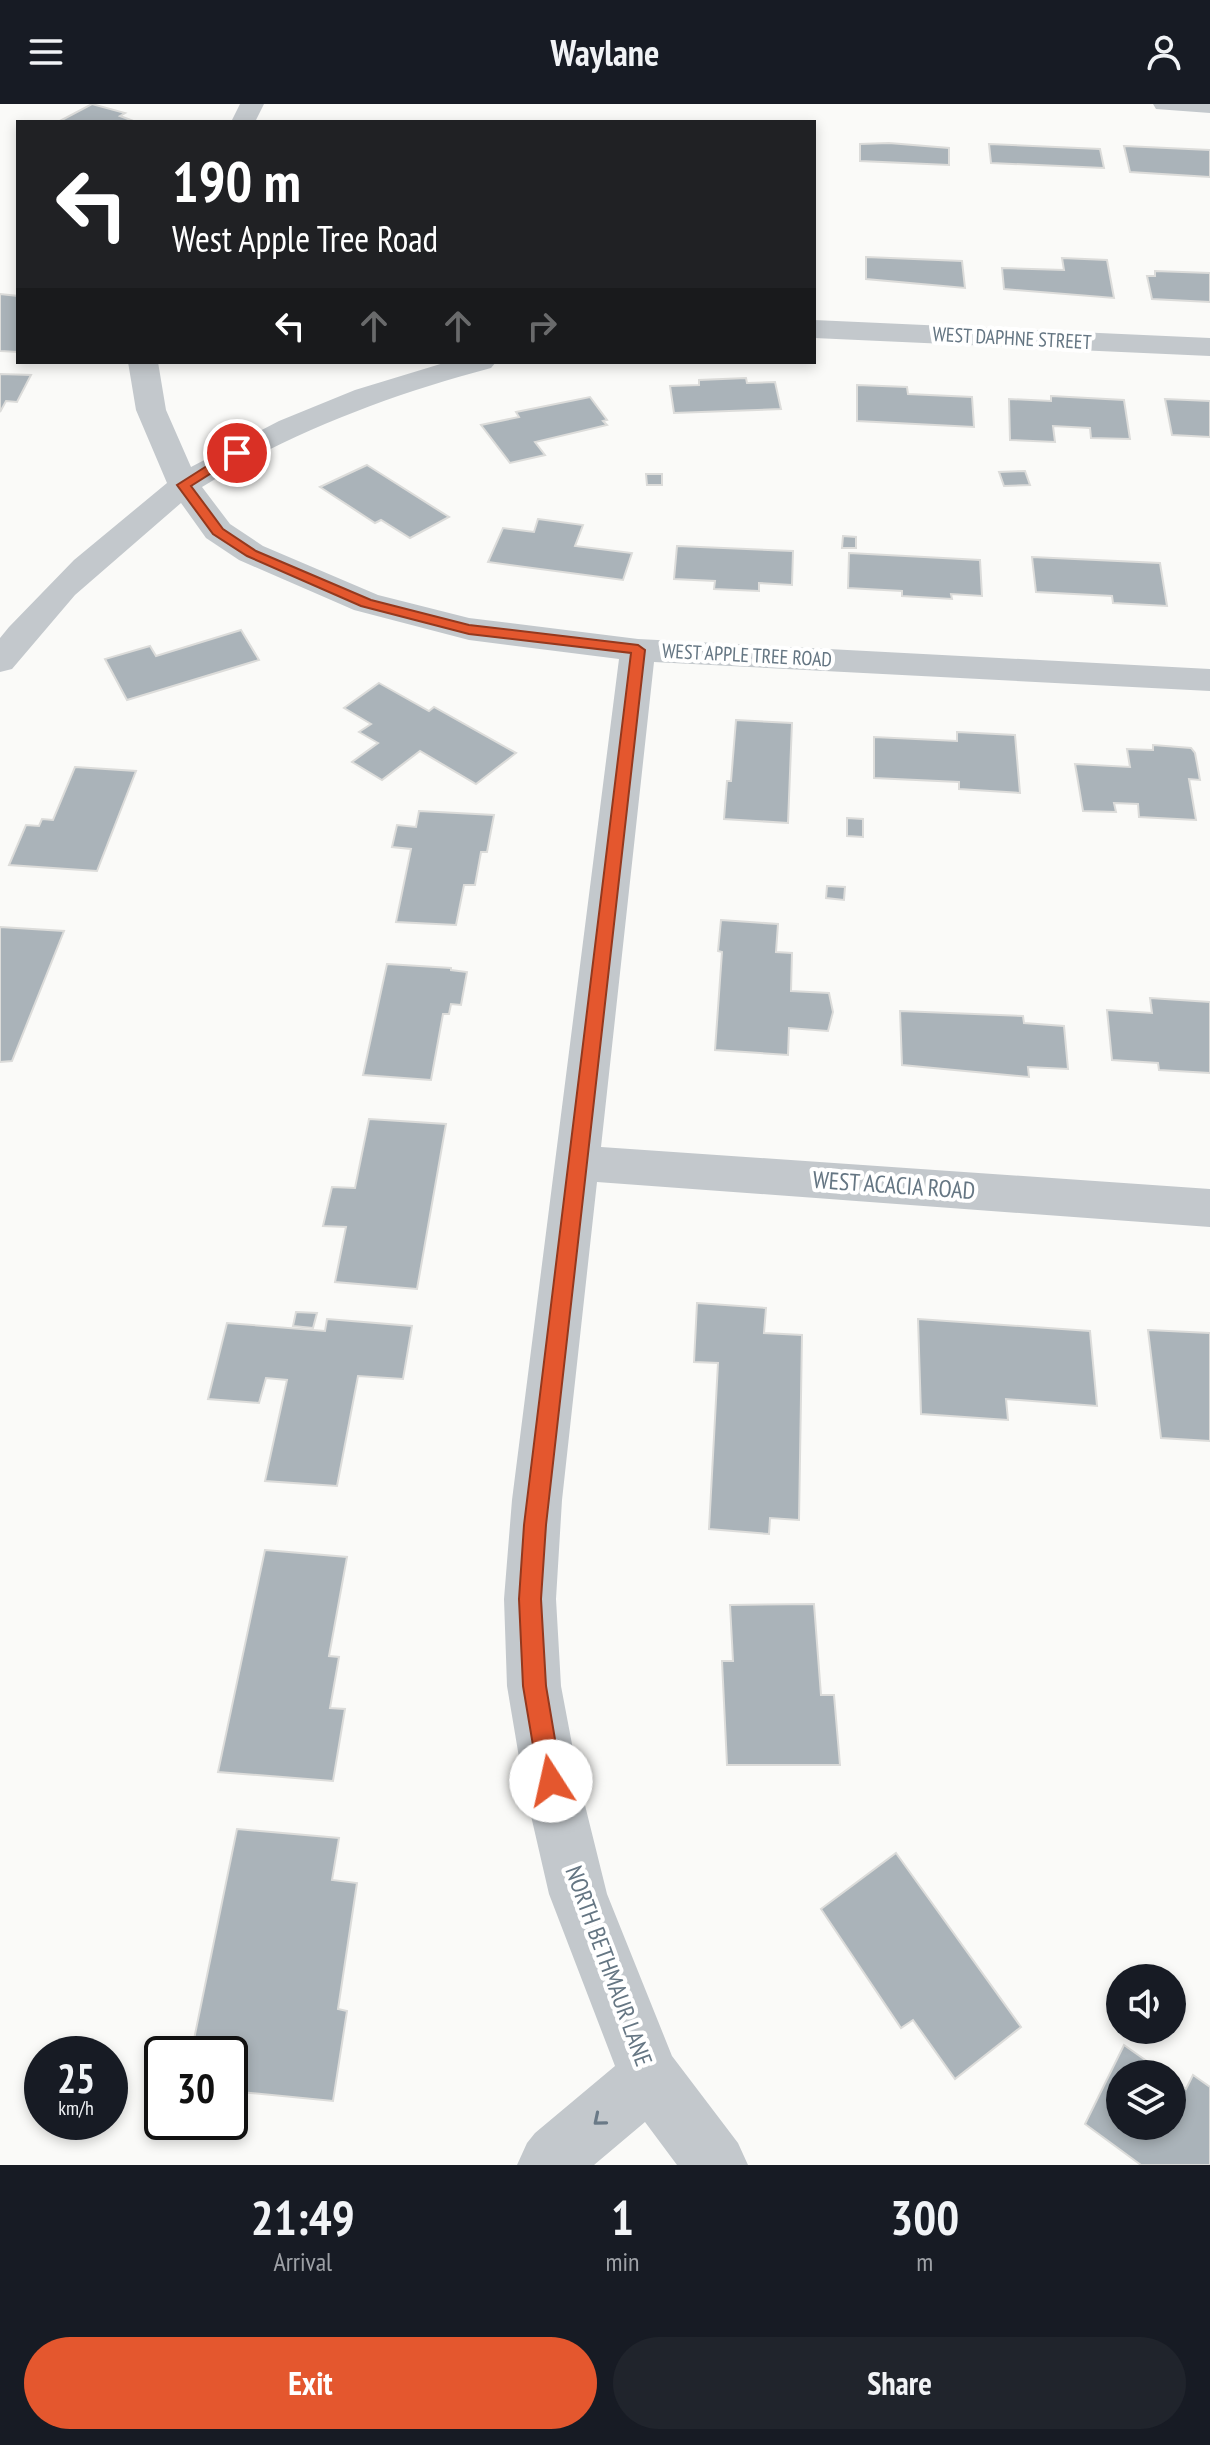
<!DOCTYPE html>
<html lang="en">
<head>
<meta charset="utf-8">
<style>
  :root { --surface:#171b24; --page:#20242c; --text:#f1f3f6; --muted:#9ea1a6; --accent:#e4572e }
  body { margin:0; font-family:"PT Sans Narrow",sans-serif; background:var(--page); color:var(--text); height:100vh; display:flex; flex-direction:column; font-size:30px; white-space:nowrap }
  * { box-sizing:border-box; margin:0 }
  p { font-size:26px; color:var(--muted) }
  .icon { flex:none; width:44px; height:44px; fill:none; stroke:currentColor; stroke-width:2; stroke-linecap:round; stroke-linejoin:round }
  .map { position:relative; height:2061px; overflow:hidden }
  .sheet { display:flex; flex-direction:column; background:var(--surface); flex:1 }
  .sheet>* { flex:none }
  .hud { position:absolute; left:16px; top:16px; width:800px; height:244px; border-radius:0px; box-shadow:0 4px 12px #0003; background:#202124; color:#fff; overflow:hidden }
  .buttons { position:absolute; left:1106px; top:1860px; display:grid; gap:16px }
  .buttons a { display:grid; place-items:center; width:80px; height:80px; border-radius:50%; background:var(--surface); box-shadow:0 4px 12px #0003; font-size:40px }
  .speed { position:absolute; left:24px; top:1932px; display:flex; gap:16px; font-size:40px; font-weight:700; text-align:center }
  .speed>* { display:grid; place-content:center; width:104px; height:104px; border-radius:50%; background:var(--surface); box-shadow:0 4px 12px #0003; line-height:1 }
  .speed small { font-size:20px; font-weight:400 }
  .speed .limit { border:4px solid #111; border-radius:12px; background:#fff; color:#111 }
  .pin { position:absolute; display:grid; place-items:center; width:68px; height:68px; color:#fff; margin:-34px; border:4px solid #fff; border-radius:50%; box-shadow:0 2px 8px #0007 }
  .me { position:absolute; width:88px; margin:-44px; rotate:350deg; stroke-linejoin:round; filter:drop-shadow(0 0 6px #0008) }
  .turn { display:flex; align-items:center; gap:28px; height:168px; padding:0 24px; font-size:36px }
  .turn .icon { width:104px; height:104px; stroke-width:2.5 }
  .turn b { display:block; font-size:56px; line-height:68px }
  .lanes { display:flex; align-items:center; height:76px; padding:0 24px; background:#0003; justify-content:center; gap:40px; direction:ltr }
  .lanes .off { opacity:.35 }
  .eta { display:flex; justify-content:space-evenly; align-items:center; height:136px; text-align:center }
  .eta b { font-size:48px; font-weight:600; line-height:56px }
  .button { display:flex; gap:16px; margin-top:auto; padding:16px 24px }
  .button a { flex:1; height:92px; border-radius:48px; background:var(--accent); color:#fff; font-size:32px; font-weight:600; line-height:92px; text-align:center }
  .button a+a { background:var(--page); color:var(--text) }
  header { display:flex; justify-content:space-between; align-items:center; height:104px; padding:0 24px; background:var(--surface); font-size:36px; font-weight:600 }
  .map>svg:first-child { display:block }
</style>
</head>
<body>
<header><svg class="icon" aria-label="menu" viewBox="0 0 24 24"><path d="M4 6h16M4 12h16M4 18h16"/></svg>Waylane<svg class="icon" aria-label="person" viewBox="0 0 24 24"><circle cx="12" cy="8" r="4"/><path d="M4 21q1-7 8-7t8 7"/></svg></header>
<div class="map">
<svg width="1210" height="2061" viewBox="0 0 1210 2061">
  <rect width="100%" height="100%" fill="#fafaf8"/>
  <g fill="#aab3b9" stroke="#dcdcda" stroke-width="2">
    <polygon points="92,0 125,9 120,12 136,18 58,18"/>
    <polygon points="889,39 949,44 949,61 860,57 860,40"/>
    <polygon points="989,40 1100,45 1104,64 991,59"/>
    <polygon points="1124,42 1210,46 1210,73 1130,68"/>
    <polygon points="866,153 962,157 965,184 866,175"/>
    <polygon points="1062,154 1107,156 1114,194 1004,185 1002,164 1064,166"/>
    <polygon points="1155,167 1210,169 1210,198 1152,195 1147,172 1155,172"/>
    <polygon points="0,190 18,192 18,248 0,247"/>
    <polygon points="0,270 31,271 17,298 6,297 0,308"/>
    <polygon points="746,274 747,279 775,278 781,305 674,309 670,282 699,281 699,276"/>
    <polygon points="857,281 907,283 908,290 972,293 974,323 857,317"/>
    <polygon points="1051,292 1124,296 1130,335 1091,334 1090,324 1053,322 1055,338 1010,336 1009,295 1051,297"/>
    <polygon points="590,293 607,316 603,317 607,321 535,338 545,351 510,359 481,321 519,313 516,308"/>
    <polygon points="1165,295 1210,297 1210,333 1172,331"/>
    <polygon points="367,361 449,413 410,434 381,416 375,419 320,383"/>
    <polygon points="1025,367 1030,381 1004,382 999,368"/>
    <polygon points="646,370 662,370 662,381 647,381"/>
    <polygon points="538,415 583,421 575,442 632,449 623,476 488,458 503,424 534,428"/>
    <polygon points="843,432 856,433 856,444 842,444"/>
    <polygon points="677,442 793,447 792,481 759,479 759,487 714,485 715,477 674,475"/>
    <polygon points="849,449 980,456 982,492 951,490 952,495 902,492 902,487 848,484"/>
    <polygon points="1032,453 1160,459 1167,502 1113,499 1112,492 1036,488"/>
    <polygon points="241,526 259,556 127,596 105,555 150,542 156,552"/>
    <polygon points="379,579 429,607 434,603 516,649 476,680 420,647 382,676 352,658 378,639 359,628 371,620 344,604"/>
    <polygon points="736,616 792,619 788,719 724,715 727,677 731,677"/>
    <polygon points="957,628 1015,631 1020,689 959,685 959,678 874,674 874,633 957,637"/>
    <polygon points="1153,641 1191,644 1195,649 1200,676 1189,675 1196,716 1139,713 1138,700 1114,699 1116,708 1083,707 1075,660 1130,663 1127,645 1153,646"/>
    <polygon points="75,663 136,667 97,767 9,761 26,721 39,722 42,715 53,716"/>
    <polygon points="419,707 494,711 487,748 481,748 475,781 464,781 456,821 396,818 411,745 392,743 397,721 416,723"/>
    <polygon points="847,714 863,715 863,733 847,732"/>
    <polygon points="827,782 845,783 844,796 826,794"/>
    <polygon points="721,816 778,820 776,848 792,849 791,887 829,889 833,908 828,927 789,924 788,951 715,946 722,848 718,847"/>
    <polygon points="0,823 64,827 12,957 0,958"/>
    <polygon points="387,860 451,864 451,866 467,868 461,901 451,900 449,910 443,910 431,976 363,971"/>
    <polygon points="1150,894 1210,898 1210,969 1159,966 1158,959 1112,956 1107,906 1152,909"/>
    <polygon points="900,907 1023,912 1024,919 1064,922 1068,965 1028,963 1029,973 902,961"/>
    <polygon points="369,1015 446,1020 417,1185 335,1178 346,1123 323,1122 332,1083 355,1084"/>
    <polygon points="697,1199 766,1204 764,1229 802,1231 799,1416 770,1414 769,1430 709,1425 718,1259 694,1258"/>
    <polygon points="296,1208 317,1209 313,1224 293,1222"/>
    <polygon points="327,1215 412,1222 403,1275 358,1272 337,1382 265,1377 287,1276 266,1274 259,1299 208,1295 227,1219 325,1227"/>
    <polygon points="918,1215 1090,1227 1097,1302 1006,1295 1008,1316 921,1310"/>
    <polygon points="1148,1226 1210,1229 1210,1337 1161,1334"/>
    <polygon points="265,1446 347,1453 329,1552 339,1553 330,1604 345,1605 333,1677 218,1668"/>
    <polygon points="814,1500 821,1591 834,1591 840,1661 727,1661 722,1557 733,1557 730,1501"/>
    <polygon points="237,1725 339,1734 332,1776 357,1779 338,1905 347,1907 333,1997 230,1987 230,1950 191,1950"/>
    <polygon points="896,1749 1021,1923 955,1975 913,1916 901,1924 821,1805"/>
    <polygon points="1124,1941 1165,1970 1120,1970 1120,2022 1172,2022 1172,1975 1186,1985 1193,1971 1210,1983 1210,2061 1141,2061 1085,2020"/>
  </g>
  <g fill="none" stroke-linecap="round" stroke-linejoin="round">
    <g fill="#c3c8cc" fill-rule="evenodd">
      <polygon points="240,0 264,0 255,18 231,18"/>
      <polygon points="1153,0 1210,0 1210,9 1156,5"/>
      <polygon points="814,216 1210,234 1210,252 814,234"/>
      <path d="M128,258H158L166,306L191,363L279,317L355,286L447,258H496L491,264C389,291 292,328 202,383L230,420L263,442L378,491L469,514L638,535L1210,565V587L654,558L601,1043L1210,1085V1123L597,1078L562,1396L556,1495L561,1582L579,1677L607,1790L672,1952L738,2039L748,2061H677L645,2018L594,2061H517L527,2039L535,2029L615,1962L549,1790L523,1677L507,1582L504,1495L512,1396L619,555L469,536L354,506L239,456L206,434L181,399L75,491L12,565L0,568V534L9,523L74,456L167,379L136,306Z"/>
    </g>
  </g>
  <defs><path id="oneway-chevron" d="M-2-3.5L2.5 0L-2 3.5" fill="none" stroke-width="1.6" stroke-linecap="round" stroke-linejoin="round" transform="scale(2)"/></defs>
  <use stroke="#6a7a87" href="#oneway-chevron" transform="translate(599 2016) rotate(140)"/>
  <polygon fill="#e4572e" stroke="#94391e" stroke-width="2" points="232,346 243,349 191,382 223,425 256,447 371,496 469,521 638,541 645,546 546,1421 541,1495 546,1582 562,1677 559,1685 551,1689 543,1685 539,1677 523,1582 519,1495 524,1421 631,549 469,530 361,502 247,452 213,430 177,381"/>
  <g text-anchor="middle" dominant-baseline="central" stroke-width="8" stroke-linejoin="round" paint-order="stroke">
    <g font-size="20" fill="#657683" stroke="#fff">
      <text transform="translate(1012 234) rotate(3)">WEST DAPHNE STREET</text>
      <text transform="translate(747 551) rotate(3)">WEST APPLE TREE ROAD</text>
    </g>
    <g font-size="24" fill="#657683" stroke="#fff">
      <text transform="translate(894 1081) rotate(4)">WEST ACACIA ROAD</text>
      <text transform="translate(609 1862) rotate(70)">NORTH BETHMAUR LANE</text>
    </g>
  </g>
</svg>
<div class="buttons">
<a><svg class="icon" aria-label="sound" viewBox="0 0 24 24"><path d="M4 9h4l5-4v14l-5-4H4zM17 9q2 3 0 6"/></svg></a>
<a><svg class="icon" aria-label="layers" viewBox="0 0 24 24"><path d="M12 4l9 5-9 5-9-5zM3 14l9 5 9-5"/></svg></a>
</div>
<div class="speed"><div>25<small>km/h</small></div><div class="limit">30</div></div>
<div class="pin" style="left:237px;top:349px;background:#d93025"><svg class="icon" aria-label="arrive" viewBox="0 0 24 24"><path d="M6 21V4h12l-3 4 3 4H6"/></svg></div>
<svg class="me" style="left:551px;top:1677px" viewBox="-20 -20 40 40"><circle r="19" fill="#fff"/><path d="M0-13L10 11 0 6-10 11z" fill="#e4572e"/></svg>
<div class="hud">
<div class="turn"><svg class="icon" aria-label="left" viewBox="0 0 24 24"><path d="M17 20v-9H6M10 6l-5 5 5 5"/></svg><div><b>190 m</b>West Apple Tree Road</div></div>
<div class="lanes"><svg class="icon" aria-label="left" viewBox="0 0 24 24"><path d="M17 20v-9H6M10 6l-5 5 5 5"/></svg><svg class="icon off" aria-label="ahead" viewBox="0 0 24 24"><path d="M12 20V5M6 11l6-6 6 6"/></svg><svg class="icon off" aria-label="ahead" viewBox="0 0 24 24"><path d="M12 20V5M6 11l6-6 6 6"/></svg><svg class="icon off" aria-label="right" viewBox="0 0 24 24"><path d="M7 20v-9h11M14 6l5 5-5 5"/></svg></div>
</div>
</div>
<section class="sheet">
<div class="eta">
<div><b>21:49</b><p>Arrival</p></div>
<div><b>1</b><p>min</p></div>
<div><b>300</b><p>m</p></div>
</div>
<div class="button"><a>Exit</a><a>Share</a></div>
</section>
</body>
</html>
